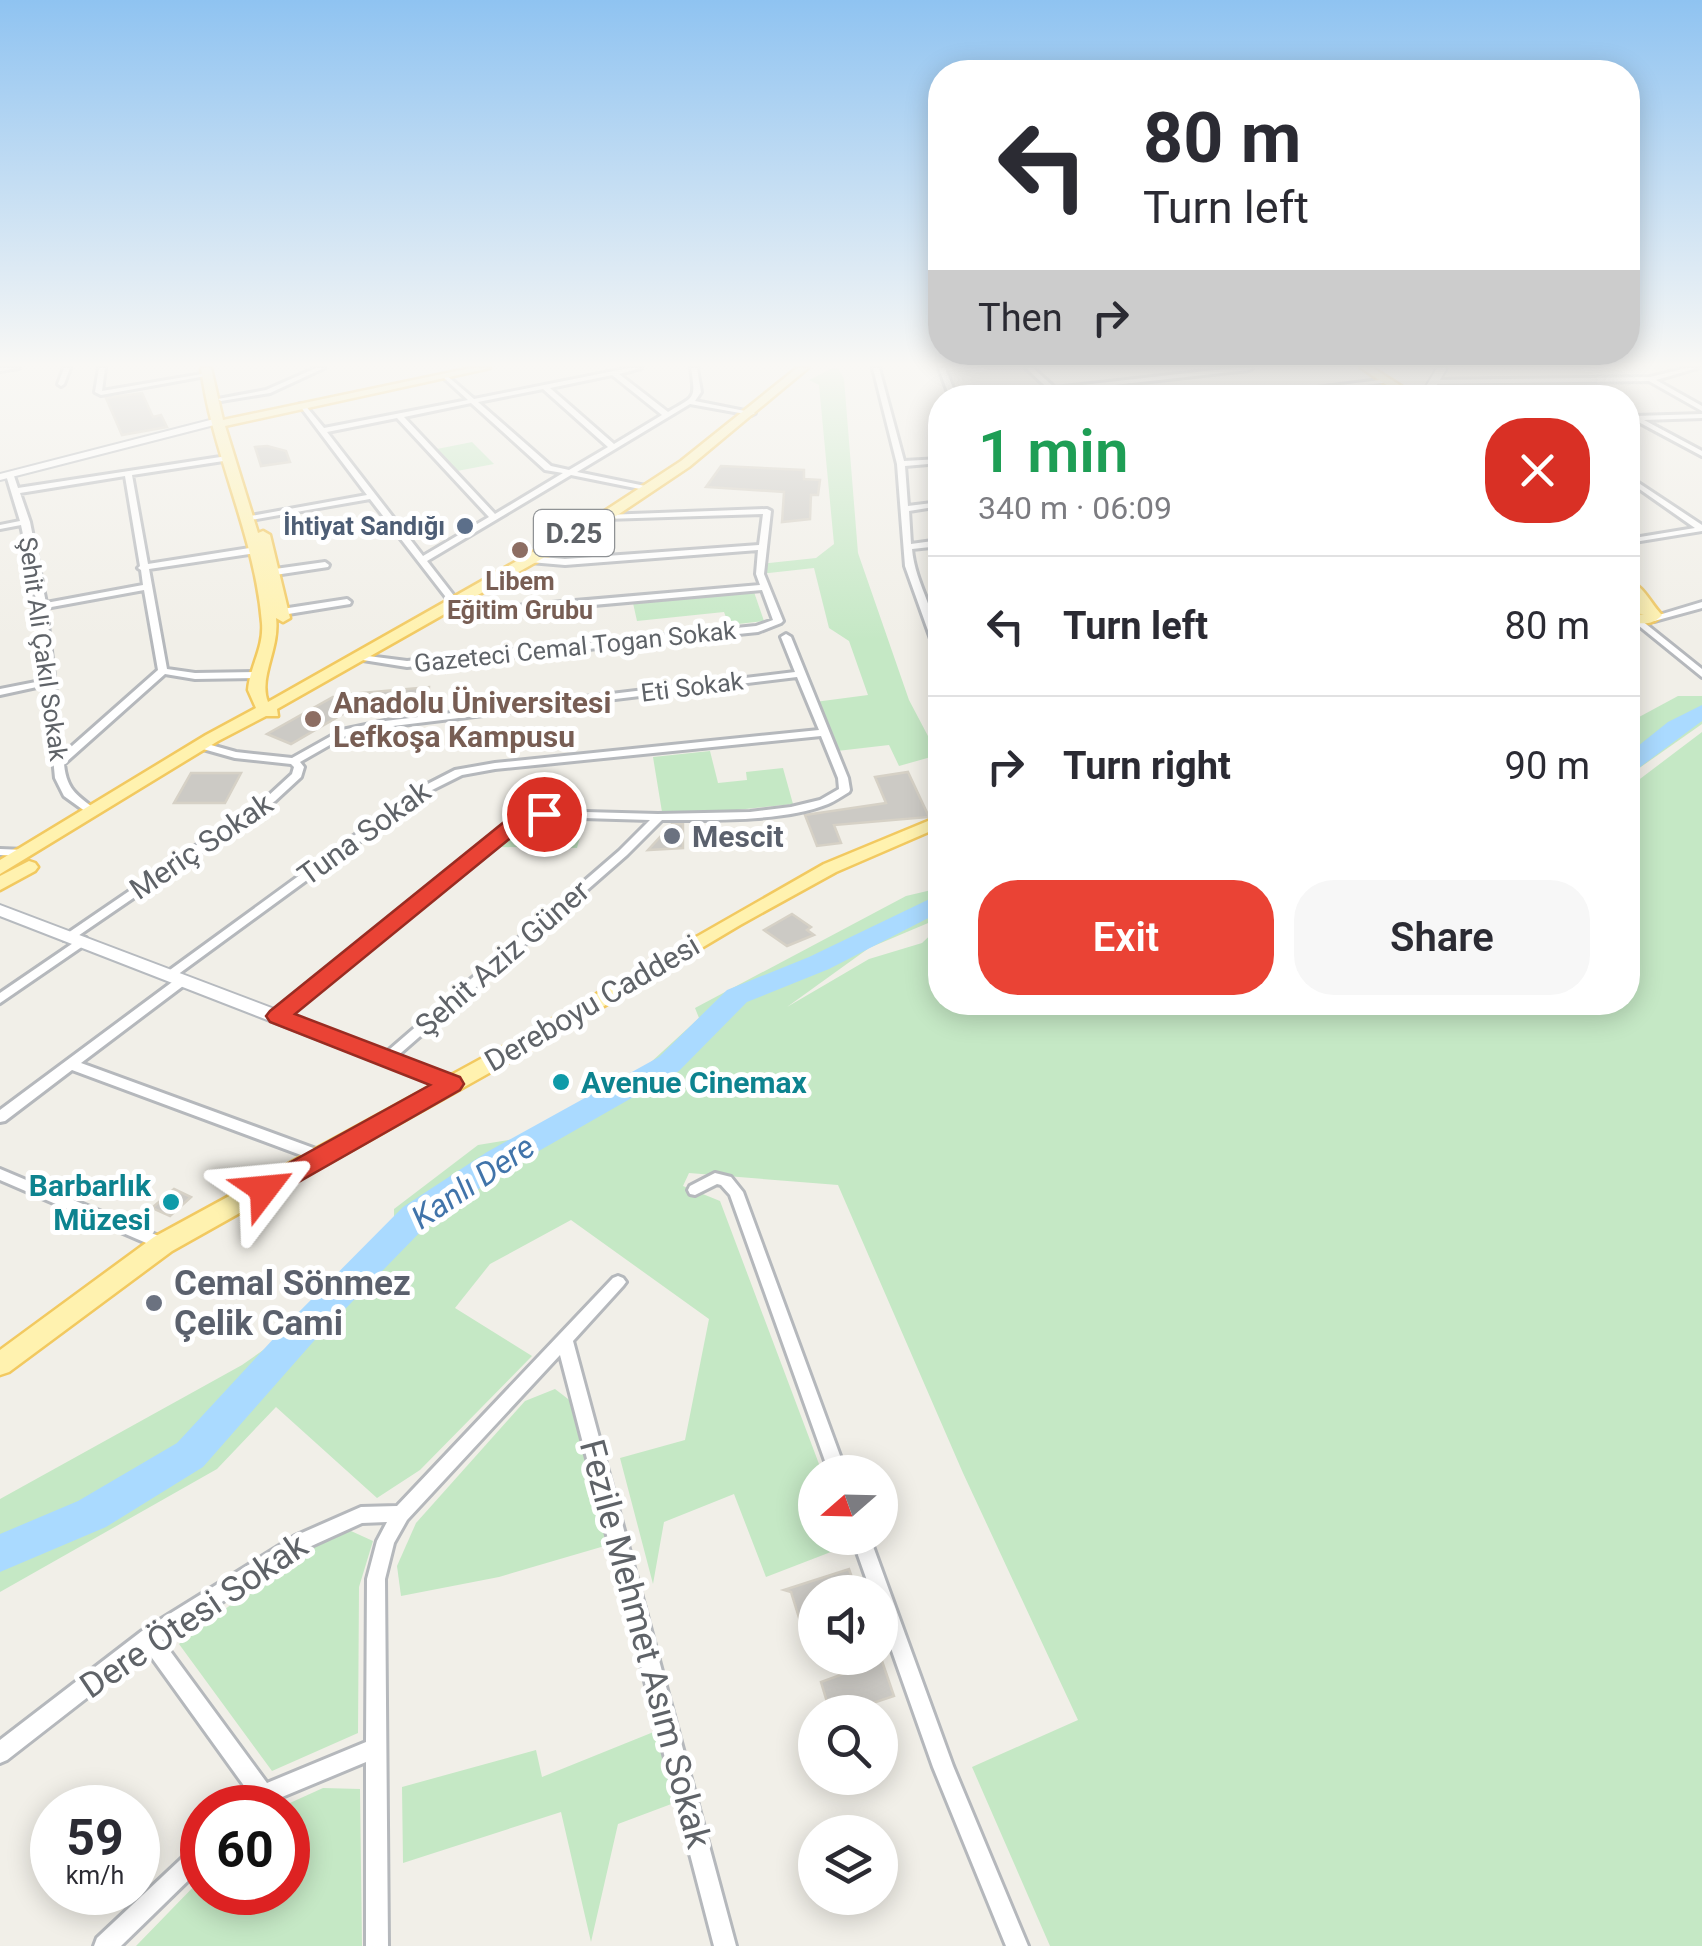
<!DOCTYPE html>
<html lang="en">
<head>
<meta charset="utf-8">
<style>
  :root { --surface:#fff; --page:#f7f7f7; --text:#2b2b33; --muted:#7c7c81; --line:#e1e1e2; --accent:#ea4335 }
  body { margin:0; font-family:Roboto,sans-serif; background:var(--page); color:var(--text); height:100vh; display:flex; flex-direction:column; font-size:38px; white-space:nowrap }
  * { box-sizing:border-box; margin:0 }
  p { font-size:32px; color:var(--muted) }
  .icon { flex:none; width:55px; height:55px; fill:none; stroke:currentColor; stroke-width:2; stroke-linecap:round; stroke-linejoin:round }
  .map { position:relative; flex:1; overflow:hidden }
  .details { position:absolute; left:928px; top:385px; width:712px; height:630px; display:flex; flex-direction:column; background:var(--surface); border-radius:40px; box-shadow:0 5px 25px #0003 }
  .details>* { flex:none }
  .top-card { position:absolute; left:928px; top:60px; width:712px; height:305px; border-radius:40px; box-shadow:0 5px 25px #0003; background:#fff; color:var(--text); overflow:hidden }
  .needle { width:65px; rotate:250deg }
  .controls { position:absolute; left:798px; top:1455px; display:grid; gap:20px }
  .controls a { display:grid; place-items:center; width:100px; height:100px; border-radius:50%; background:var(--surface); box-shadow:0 5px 25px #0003; font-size:50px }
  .speed { position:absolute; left:30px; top:1785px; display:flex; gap:20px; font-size:50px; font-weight:700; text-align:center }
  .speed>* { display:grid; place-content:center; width:130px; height:130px; border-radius:50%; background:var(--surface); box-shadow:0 5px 25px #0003; line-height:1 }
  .speed small { font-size:25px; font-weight:400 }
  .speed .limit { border:15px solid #d22; background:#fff; color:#111 }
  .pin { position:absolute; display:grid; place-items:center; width:85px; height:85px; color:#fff; margin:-42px; border:5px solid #fff; border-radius:50%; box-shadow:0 2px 10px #0007 }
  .me { position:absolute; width:110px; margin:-55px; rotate:61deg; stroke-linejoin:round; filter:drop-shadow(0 0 8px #0008) }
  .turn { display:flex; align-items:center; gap:35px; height:210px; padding:0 50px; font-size:45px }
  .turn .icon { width:130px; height:130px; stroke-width:2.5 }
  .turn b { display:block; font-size:70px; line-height:85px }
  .then { display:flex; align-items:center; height:95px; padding:0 50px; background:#0003; gap:20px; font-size:38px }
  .round { display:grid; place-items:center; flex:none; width:105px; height:105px; border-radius:40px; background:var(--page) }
  .head { display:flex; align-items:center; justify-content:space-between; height:170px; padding:0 50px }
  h1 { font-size:60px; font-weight:600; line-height:75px; color:#1e9e55 }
  .primary-button { display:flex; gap:20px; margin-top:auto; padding:20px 50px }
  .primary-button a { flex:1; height:115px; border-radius:40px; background:var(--accent); color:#fff; font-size:40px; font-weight:600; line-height:115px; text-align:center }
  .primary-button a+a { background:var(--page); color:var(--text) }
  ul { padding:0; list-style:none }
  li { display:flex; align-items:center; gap:30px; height:140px; padding:0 50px; border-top:2px solid var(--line) }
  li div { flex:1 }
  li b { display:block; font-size:38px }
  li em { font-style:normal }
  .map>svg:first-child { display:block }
</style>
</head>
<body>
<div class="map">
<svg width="1702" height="1946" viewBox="0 0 1702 1946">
  <rect width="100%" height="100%" fill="#f1efe8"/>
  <polygon fill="#e1ded6" points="1022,368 1056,397 960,397 949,371"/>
  <g fill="#c5e8c5">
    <polygon points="833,368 838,368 844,379 858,553 909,700 938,755 899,766 889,745 837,751 815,702 868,695 849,641 829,628 814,568 760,574 760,564 816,558 834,544 819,385 809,380"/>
    <polygon points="472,442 494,464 457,471 437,449"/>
    <polygon points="754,592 764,621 729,625 724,612 637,621 633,603"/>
    <polygon points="1678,696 1702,696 1702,724 1628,776 1628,723"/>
    <polygon points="1702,732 1702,1946 1050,1946 972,1767 1078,1720 963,1473 838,1185 689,1173 683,1186 720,1201 822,1472 815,1472 815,1538 847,1538 849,1545 766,1577 734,1494 664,1522 653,1584 620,1458 685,1440 709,1319 571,1220 490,1264 455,1308 532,1356 420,1470 377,1498 276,1407 217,1469 0,1592 0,1499 242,1365 394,1258 394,1209 478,1145 514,1139 650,1063 699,1018 695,1008 906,896 940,888 940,918 869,948 787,1007 869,959 922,943 940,926 940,1002 1628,1002 1628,788"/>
    <polygon points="710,751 718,783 747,780 746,772 783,768 793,804 663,818 653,757"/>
    <polygon points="531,822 584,823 577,848 500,847"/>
    <polygon points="555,1389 572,1402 608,1545 499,1577 401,1596 397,1566 416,1523 525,1401"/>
    <polygon points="351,1531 373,1541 359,1587 358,1733 272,1771 179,1644 326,1533"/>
    <polygon points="656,1731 674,1803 618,1824 591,1942 561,1812 403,1863 402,1787 536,1750 542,1777"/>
    <polygon points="323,1788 360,1789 362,1946 136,1946 202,1878 202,1892 288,1892 288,1808 281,1807"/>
  </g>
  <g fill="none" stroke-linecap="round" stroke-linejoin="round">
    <g fill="#aadaff" fill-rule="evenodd">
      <polygon points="1702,705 1702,721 1636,770 1628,772 1628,754 1668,722"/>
      <polygon points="940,894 940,912 829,969 747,1002 679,1071 509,1168 427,1225 313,1342 203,1467 106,1527 0,1572 0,1534 78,1501 177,1443 289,1322 403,1207 487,1152 659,1057 727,990 809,957"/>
    </g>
  </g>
  <g fill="#cccac5" stroke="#d6d1c6" stroke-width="2.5">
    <polygon points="142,393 153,417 161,415 167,427 122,435 106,398"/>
    <polygon points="267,446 286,451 290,462 261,466 255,447"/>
    <polygon points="721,466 804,470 804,479 820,480 818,495 811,495 810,519 782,522 784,492 706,487"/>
    <polygon points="429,687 428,702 376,711 377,706 355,707 291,744 267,734 333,697 339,700 350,694"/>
    <polygon points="908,772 929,817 834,825 841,843 817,846 805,815 886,803 875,777"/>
    <polygon points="191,773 241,773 225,803 174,803"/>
    <polygon points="672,824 683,824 683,848 648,850"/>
    <polygon points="792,914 811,927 807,930 814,935 787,946 764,930"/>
    <polygon points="174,1189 191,1197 170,1216 152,1208"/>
    <polygon points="849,1569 857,1592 815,1592 815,1616 800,1621 791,1592 784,1590"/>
    <polygon points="837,1658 881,1658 894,1696 846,1712 830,1712 821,1682 843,1674"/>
  </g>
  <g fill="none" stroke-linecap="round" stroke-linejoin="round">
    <defs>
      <g id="street">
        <polygon points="0,368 19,368 0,371"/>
        <polygon points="64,368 70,368 64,384 61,386 58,384"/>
        <polygon points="99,368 105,368 102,391 208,373 211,375 101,395 95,392"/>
        <polygon points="316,368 324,368 270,393 221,401 218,399 266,390"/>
        <path d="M629,368H641L619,374L668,412C695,396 696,400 691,368H697L701,392L695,401L755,413L751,415L690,404L577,472L650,487V491L571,475L427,561L458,601L472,610L760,585L756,574L758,550L565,565L530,562L526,559L530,556L565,559L759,545L763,514L605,519L601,517L605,515L767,509L771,511L764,574L783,621L781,623L758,632L407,667L363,660L358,657L360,655L407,661L756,626L773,620L762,590L470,616L452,605L370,499L245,521L241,519L245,517L367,495L300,406V404H304L324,428L468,400L443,377V375L445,374L474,399ZM612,375L662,415L614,444L550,388ZM543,389L608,447L569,470L551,466L478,402ZM471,403L545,470L563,473L495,514L404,417ZM397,418L489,517L423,556L327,432Z"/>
        <path d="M873,368H879L904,461L940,459V463L905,466L908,506L940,502V506L909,511L911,544L940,540V546L912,549C915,585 940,617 940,653L935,650L905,566L897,464Z"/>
        <polygon points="939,368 945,368 957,398 950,398"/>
        <polygon points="1026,368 1033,368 1055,388 1233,368 1252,368 1249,370 1060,391 1066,398 1058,398"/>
        <polygon points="1687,368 1697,368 1656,380 1702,406 1702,411 1649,381 1435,384 1432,382 1435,380 1650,377"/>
        <polygon points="1388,379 1391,381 1390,382 1262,398 1236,398"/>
        <polygon points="1702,414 1702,418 1644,420 1702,451 1702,456 1631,418 1635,416"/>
        <path d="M227,456H230V460L132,475L148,564L263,546L267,549L263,552L149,569L167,669L195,673L257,672L262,675L257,678L195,679L165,674L64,764C67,793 79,795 98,812L93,815L89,814L64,796L55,778L46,685L0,695V689L46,680L34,586L21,525L0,529V525L20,521L6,475L13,473L18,488ZM125,476L140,566L138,568L141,570L143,585L46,603L30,522L20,493ZM144,590L158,670L63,754L46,608Z"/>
        <polygon points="1628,476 1702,525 1702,531 1628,543 1628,539 1695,528 1628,481"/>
        <polygon points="325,562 329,565 328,567 275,575 271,572 275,569"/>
        <polygon points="347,599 351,602 350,604 282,615 277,612 282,609"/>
        <polygon points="1702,602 1702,608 1654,621 1649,618"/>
        <polygon points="1636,616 1702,669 1702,677 1633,621 1631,619"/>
        <path d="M786,634L791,637L848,778L850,790L849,792C842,796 835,801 828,804C784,822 709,820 662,820L627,855L394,1059L389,1061L382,1056L619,851L650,820L549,817L530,820L283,1019L278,1020L272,1016L523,815L549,811L658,814L750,812L791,807L820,800L839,789L838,778L821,736L495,769L462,775L426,793L173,978L169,979L163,975L418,789L455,770L495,763L819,730L797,677L385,727L349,734L300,762L304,767L301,777L275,801L72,940H64L62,937L267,797L292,774L294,767L291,764L235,758L196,747V743L200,742L236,752L292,758L342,730L385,721L795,672L781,637Z"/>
        <polygon points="0,849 25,850 31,853 25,856 0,855"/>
        <polygon points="82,937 86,938 88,941 86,944 0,1003 0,993"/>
        <polygon points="183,976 189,980 187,983 81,1063 327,1153 329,1157 327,1161 317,1161 72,1070 5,1121 0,1122 0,1110 179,977"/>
        <polygon points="0,1169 168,1240 171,1244 168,1248 163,1250 158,1248 0,1180"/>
        <polygon points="715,1173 731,1177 743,1192 846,1472 829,1472 730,1195 721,1185 717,1184 695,1195 690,1194 688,1190 690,1186"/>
        <path d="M618,1276L623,1278L626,1282L623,1286L573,1341L736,1946H714L560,1355L407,1520L394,1543L385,1579L388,1946H366V1762L270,1802L265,1808H240L243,1801L250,1794L147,1651L7,1760L0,1763V1740L142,1631L295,1536L361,1507L397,1506L613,1278ZM387,1522L377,1541L367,1579L366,1742L267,1783L162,1640L307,1548L362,1523Z"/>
        <polygon points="852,1538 870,1538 953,1766 1028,1946 1006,1946 933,1767 880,1617 880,1592 871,1592"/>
        <polygon points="202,1842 202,1867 121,1946 94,1946 97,1938 195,1846"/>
      </g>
      <g id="secondary">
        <polygon points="1437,368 1447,368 1429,398 1419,398"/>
        <polygon points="218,418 222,419 222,423 0,480 0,474"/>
        <polygon points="0,905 459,1079 462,1084 459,1089 445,1089 0,916"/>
      </g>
      <g id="primary">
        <path d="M201,368H211L223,420L471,368H490L225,426L258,533L263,531L270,535L290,618L283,622L276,618C280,649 258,677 268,702L600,514L681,461L797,368H808L689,467L610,520L277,709L278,716H266L218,741L0,874V860L206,735L256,708L248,690C250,666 264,648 262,623C255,535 212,454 201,368Z"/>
        <polygon points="1361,368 1373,368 1420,398 1406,398"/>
        <path d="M1628,580C1645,587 1650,603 1662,615C1652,626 1641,624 1628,621V613L1644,615L1628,610V602L1637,603L1628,591Z"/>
        <polygon points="940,816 940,827 836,872 740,925 537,1046 172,1251 9,1372 0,1375 0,1350 154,1237 523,1036 824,864"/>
        <polygon points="29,861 35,863 38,867 35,871 0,890 0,876"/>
      </g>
    </defs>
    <use href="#street" stroke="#b5b8bc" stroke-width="6"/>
    <use href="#secondary" stroke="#b6babf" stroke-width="4"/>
    <use href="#primary" stroke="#f2c960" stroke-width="5"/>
    <use href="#street" fill="#fff" fill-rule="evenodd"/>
    <use href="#secondary" fill="#fff" fill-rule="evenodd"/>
    <use href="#primary" fill="#fff2af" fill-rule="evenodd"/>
  </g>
  <linearGradient id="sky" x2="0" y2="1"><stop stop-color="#8fc3f1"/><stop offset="0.57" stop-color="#f9f8f5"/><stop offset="1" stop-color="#f9f8f5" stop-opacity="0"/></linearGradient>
  <rect width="1702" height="640" fill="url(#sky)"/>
  <polygon fill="#ea4335" stroke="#982c22" stroke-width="2.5" points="544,808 551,810 551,818 524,827 295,1014 460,1077 464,1084 460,1090 274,1196 255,1196 251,1189 255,1182 430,1085 270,1022 266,1016 270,1011 509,818"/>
  <circle fill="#5c6f8a" stroke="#fff" stroke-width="4" cx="465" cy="526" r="10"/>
  <g fill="#8d6e63" stroke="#fff" stroke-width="4">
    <circle cx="520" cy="550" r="10"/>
    <circle cx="313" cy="719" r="10"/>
  </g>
  <g fill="#6b7280" stroke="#fff" stroke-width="4">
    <circle cx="672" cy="836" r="10"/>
    <circle cx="154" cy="1303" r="10"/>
  </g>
  <g fill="#0f9aa8" stroke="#fff" stroke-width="4">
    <circle cx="561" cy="1082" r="10"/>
    <circle cx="171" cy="1202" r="10"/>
  </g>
  <g text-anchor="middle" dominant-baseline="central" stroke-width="10" stroke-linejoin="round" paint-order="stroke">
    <g font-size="25" font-weight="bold" fill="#4e5e75" stroke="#fff" text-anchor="end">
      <text x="445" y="526">İhtiyat Sandığı</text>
    </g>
    <g font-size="25" font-weight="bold" fill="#785e54" stroke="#fff">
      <text x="520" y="581">Libem<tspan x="520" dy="29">Eğitim Grubu</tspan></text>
    </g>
    <g font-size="25" fill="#5f6368" stroke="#fff">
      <text transform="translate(575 647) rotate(-6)">Gazeteci Cemal Togan Sokak</text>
      <text transform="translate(43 649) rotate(82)">Şehit Ali Çakıl Sokak</text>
      <text transform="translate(692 687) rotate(-7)">Eti Sokak</text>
    </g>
    <rect fill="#fff" stroke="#8f9295" stroke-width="2.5" x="534" y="510" width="80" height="46" rx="8"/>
    <g font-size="28" font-weight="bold" fill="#5f6368">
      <text x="574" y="533">D.25</text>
    </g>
    <g font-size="30" font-weight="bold" fill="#785e54" stroke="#fff" text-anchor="start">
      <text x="333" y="702">Anadolu Üniversitesi<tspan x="333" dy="34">Lefkoşa Kampusu</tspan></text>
    </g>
    <g font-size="30" fill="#5f6368" stroke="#fff">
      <text transform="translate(364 833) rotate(-36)">Tuna Sokak</text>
      <text transform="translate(201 846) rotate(-34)">Meriç Sokak</text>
      <text transform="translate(502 958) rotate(-41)">Şehit Aziz Güner</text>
      <text transform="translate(592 1003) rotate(-30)">Dereboyu Caddesi</text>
    </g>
    <g font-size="30" font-weight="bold" fill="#5b616d" stroke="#fff" text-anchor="start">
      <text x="692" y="836">Mescit</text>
    </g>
    <g font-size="30" font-weight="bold" fill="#0d838f" stroke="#fff" text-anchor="start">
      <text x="581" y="1082">Avenue Cinemax</text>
      <text x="151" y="1185" text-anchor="end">Barbarlık<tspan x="151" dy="34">Müzesi</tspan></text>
    </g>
    <g font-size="32" font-style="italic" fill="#4174aa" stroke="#fff">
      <text transform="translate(473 1182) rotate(-34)">Kanlı Dere</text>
    </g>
    <g font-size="35" font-weight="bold" fill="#5b616d" stroke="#fff" text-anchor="start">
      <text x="174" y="1283">Cemal Sönmez<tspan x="174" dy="40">Çelik Cami</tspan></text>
    </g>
    <g font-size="35" fill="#5f6368" stroke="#fff">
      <text transform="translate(194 1616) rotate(-34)">Dere Ötesi Sokak</text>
      <text transform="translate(645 1644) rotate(75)">Fezile Mehmet Asım Sokak</text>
    </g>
  </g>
</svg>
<div class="controls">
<a><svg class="needle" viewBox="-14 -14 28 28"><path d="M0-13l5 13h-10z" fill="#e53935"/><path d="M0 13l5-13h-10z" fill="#7c7c81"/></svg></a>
<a><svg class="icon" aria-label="sound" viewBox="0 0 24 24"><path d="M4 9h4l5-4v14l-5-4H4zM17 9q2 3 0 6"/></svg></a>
<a><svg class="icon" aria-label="search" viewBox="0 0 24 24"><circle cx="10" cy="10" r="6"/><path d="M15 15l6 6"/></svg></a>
<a><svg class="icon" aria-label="layers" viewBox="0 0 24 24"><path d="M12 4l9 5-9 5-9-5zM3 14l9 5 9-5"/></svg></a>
</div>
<div class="speed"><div>59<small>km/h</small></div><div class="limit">60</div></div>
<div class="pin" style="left:544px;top:814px;background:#d93025"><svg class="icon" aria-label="arrive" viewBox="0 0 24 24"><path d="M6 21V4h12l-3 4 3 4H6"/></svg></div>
<svg class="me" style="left:264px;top:1189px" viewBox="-20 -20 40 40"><path d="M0-17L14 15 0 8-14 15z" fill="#ea4335" stroke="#fff" stroke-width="4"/></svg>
<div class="top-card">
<div class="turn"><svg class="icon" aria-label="left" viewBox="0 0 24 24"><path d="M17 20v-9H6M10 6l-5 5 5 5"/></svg><div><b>80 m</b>Turn left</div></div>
<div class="then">Then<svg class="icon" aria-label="right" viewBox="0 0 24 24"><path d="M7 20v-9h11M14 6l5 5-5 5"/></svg></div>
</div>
<section class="details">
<div class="head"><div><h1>1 min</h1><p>340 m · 06:09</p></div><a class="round" style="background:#d93025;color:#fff"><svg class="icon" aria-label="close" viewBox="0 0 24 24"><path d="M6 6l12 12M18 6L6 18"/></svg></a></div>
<ul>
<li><svg class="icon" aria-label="left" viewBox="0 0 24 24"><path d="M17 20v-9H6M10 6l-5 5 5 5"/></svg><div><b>Turn left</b></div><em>80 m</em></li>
<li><svg class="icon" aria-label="right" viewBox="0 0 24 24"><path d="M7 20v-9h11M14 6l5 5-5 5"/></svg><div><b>Turn right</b></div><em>90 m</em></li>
</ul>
<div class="primary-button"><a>Exit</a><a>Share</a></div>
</section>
</div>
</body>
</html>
